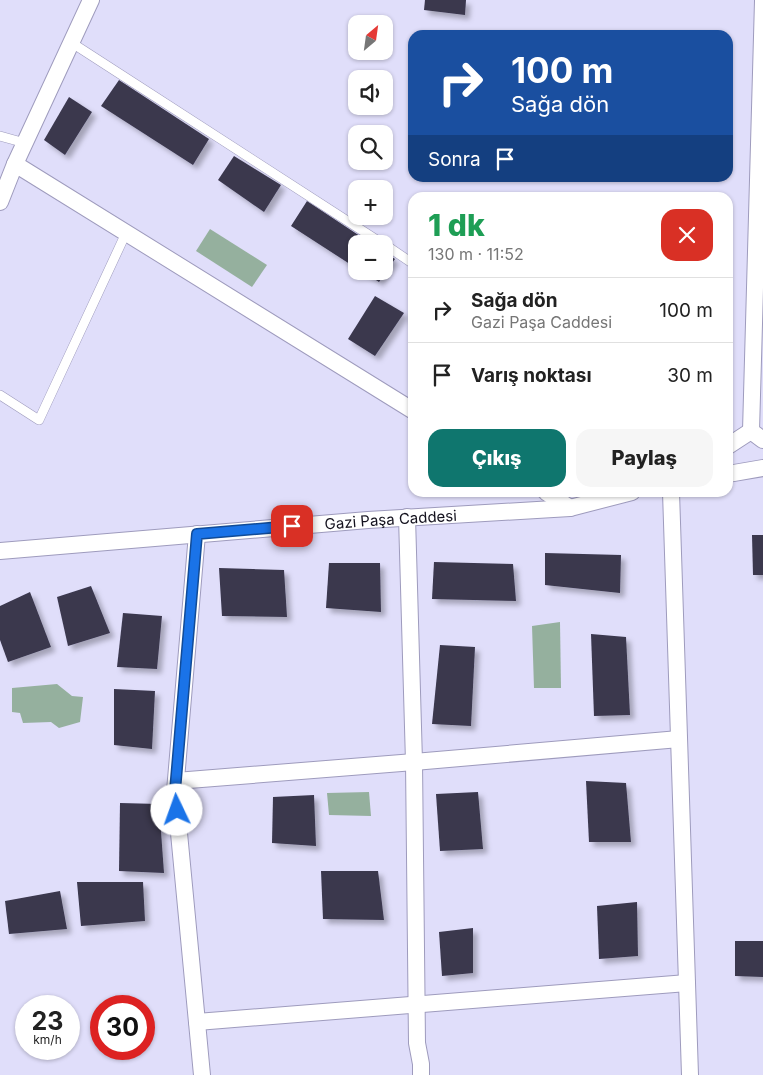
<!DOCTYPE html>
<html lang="tr">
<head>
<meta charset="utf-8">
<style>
  :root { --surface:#fff; --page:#f6f6f6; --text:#222; --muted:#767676; --line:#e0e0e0; --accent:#0f766e }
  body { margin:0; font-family:Inter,sans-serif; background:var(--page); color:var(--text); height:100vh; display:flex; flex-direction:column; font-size:19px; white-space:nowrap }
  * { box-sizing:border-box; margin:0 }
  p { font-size:16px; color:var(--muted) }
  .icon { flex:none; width:28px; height:28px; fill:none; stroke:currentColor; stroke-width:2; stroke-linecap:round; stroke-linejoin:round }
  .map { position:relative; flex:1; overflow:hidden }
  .side { position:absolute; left:408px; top:192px; width:325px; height:305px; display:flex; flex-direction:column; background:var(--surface); border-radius:15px; box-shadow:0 1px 4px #0004 }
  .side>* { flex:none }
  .top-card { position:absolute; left:408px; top:30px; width:325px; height:152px; border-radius:15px; box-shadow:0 1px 4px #0004; background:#1a4fa0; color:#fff; overflow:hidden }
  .needle { width:32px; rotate:29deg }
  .fabs { position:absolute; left:348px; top:15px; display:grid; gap:10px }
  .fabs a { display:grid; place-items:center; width:45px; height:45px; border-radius:10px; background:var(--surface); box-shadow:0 1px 4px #0004; font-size:25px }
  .speed { position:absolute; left:15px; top:995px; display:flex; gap:10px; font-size:25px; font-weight:700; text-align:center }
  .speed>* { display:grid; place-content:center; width:65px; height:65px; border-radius:50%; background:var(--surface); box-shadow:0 1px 4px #0004; line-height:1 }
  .speed small { font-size:12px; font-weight:400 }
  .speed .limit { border:8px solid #d22; background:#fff; color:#111 }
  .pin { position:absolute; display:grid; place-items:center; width:42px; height:42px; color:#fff; margin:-21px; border-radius:10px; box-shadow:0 2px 8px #0006 }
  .me { position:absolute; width:55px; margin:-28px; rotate:357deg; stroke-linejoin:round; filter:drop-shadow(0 0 4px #0008) }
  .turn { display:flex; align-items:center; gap:18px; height:105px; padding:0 20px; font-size:22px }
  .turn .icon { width:65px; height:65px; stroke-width:2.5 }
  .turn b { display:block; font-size:35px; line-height:42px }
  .then { display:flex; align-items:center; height:48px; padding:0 20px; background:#0003; gap:10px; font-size:19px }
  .round { display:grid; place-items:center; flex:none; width:52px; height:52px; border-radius:15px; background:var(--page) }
  .overview { display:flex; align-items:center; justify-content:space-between; height:85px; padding:0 20px }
  h1 { font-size:30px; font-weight:800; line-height:38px; color:#1e9e55 }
  .primary-button { display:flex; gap:10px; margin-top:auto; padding:10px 20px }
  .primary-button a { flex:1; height:58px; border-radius:15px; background:var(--accent); color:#fff; font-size:20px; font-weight:800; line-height:58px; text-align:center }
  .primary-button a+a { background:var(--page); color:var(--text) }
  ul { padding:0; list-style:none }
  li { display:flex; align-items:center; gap:15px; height:65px; padding:0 20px; border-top:1px solid var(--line) }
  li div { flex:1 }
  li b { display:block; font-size:19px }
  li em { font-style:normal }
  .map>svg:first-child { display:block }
</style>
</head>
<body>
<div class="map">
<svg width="763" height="1075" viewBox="0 0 763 1075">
  <defs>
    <filter id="shadow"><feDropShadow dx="4.5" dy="4.5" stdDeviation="2.5" flood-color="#0004"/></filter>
  </defs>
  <rect width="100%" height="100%" fill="#e0defa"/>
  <g fill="#95b09e">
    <polygon points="210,229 267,265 252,287 196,251"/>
    <polygon points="560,622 561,688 534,688 532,626"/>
    <polygon points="57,684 72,696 83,697 80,722 59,728 51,722 23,723 20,713 12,712 12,688"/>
    <polygon points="369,792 371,816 329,815 327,793"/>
  </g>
  <g fill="#3a374e" filter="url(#shadow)">
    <polygon points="425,0 466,0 465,15 424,10"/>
    <polygon points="119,80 209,139 193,165 101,106"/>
    <polygon points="69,97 92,112 65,155 44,140"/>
    <polygon points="234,156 281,185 264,212 218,180"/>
    <polygon points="307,201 372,244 356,244 356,268 291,226"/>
    <polygon points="384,252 395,259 379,282 362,271 384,271"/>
    <polygon points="375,296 404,313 375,356 348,339"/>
    <polygon points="752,535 763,535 763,575 753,575"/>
    <polygon points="545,553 621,555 620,593 545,585"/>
    <polygon points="434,562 513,564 516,601 432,599"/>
    <polygon points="329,563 380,563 381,612 326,608"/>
    <polygon points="219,568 284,570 287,617 222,616"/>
    <polygon points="91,586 110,633 68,646 57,597"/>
    <polygon points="30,592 51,647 8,662 0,640 0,606"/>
    <polygon points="123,613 162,616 157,669 117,667"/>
    <polygon points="591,634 626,637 630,715 594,716"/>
    <polygon points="440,645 475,647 471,726 432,724"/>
    <polygon points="114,689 155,691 152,749 114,745"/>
    <polygon points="586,781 626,783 631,842 589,842"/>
    <polygon points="478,792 483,849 440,851 436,794"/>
    <polygon points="314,795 316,846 272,843 273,797"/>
    <polygon points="120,803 159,804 164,873 119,871"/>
    <polygon points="321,871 378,871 384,920 323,919"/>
    <polygon points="77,882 143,882 145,921 81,926"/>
    <polygon points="60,891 67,929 9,934 5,901"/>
    <polygon points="637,902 638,956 599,959 597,906"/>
    <polygon points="473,928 473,973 442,976 439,932"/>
    <polygon points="735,941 763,941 763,977 735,976"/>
  </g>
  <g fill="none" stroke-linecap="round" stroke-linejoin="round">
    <defs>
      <g id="service">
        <polyline points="72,43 383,244"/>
        <polyline points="0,136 25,143"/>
        <polyline points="384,244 412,263"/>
        <polyline points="0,395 39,420 126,233"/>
      </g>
      <g id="minor">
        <polyline points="763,1 751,431 763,440"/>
        <polyline points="15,164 412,410"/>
        <polyline points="0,202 15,164 91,0"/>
        <polyline points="728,446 751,431"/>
        <polyline points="728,474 763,468"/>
        <polyline points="546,492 570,508"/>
        <polyline points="671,492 690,1075"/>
        <polyline points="407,517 414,762 417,1043 421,1064 421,1075"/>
        <polyline points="197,534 175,791 202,1075"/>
        <path id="s1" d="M0,551L368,520L570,508L632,492"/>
        <polyline points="176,781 414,762 679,739"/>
        <polyline points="197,1022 687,983"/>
      </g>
    </defs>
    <use href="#service" stroke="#9e9bbd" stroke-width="10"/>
    <use href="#minor" stroke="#9e9bbd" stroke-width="18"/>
    <use href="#service" stroke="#fff" stroke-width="9"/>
    <use href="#minor" stroke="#fff" stroke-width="16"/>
  </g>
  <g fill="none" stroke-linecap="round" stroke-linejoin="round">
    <defs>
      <polyline id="route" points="177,810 175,791 197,534 292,526"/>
    </defs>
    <use href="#route" stroke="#114b97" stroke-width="12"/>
    <use href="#route" stroke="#1a73e8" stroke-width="9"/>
  </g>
  <g text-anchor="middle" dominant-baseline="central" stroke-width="5" stroke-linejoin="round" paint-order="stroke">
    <g font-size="15" fill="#13111d" stroke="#e0defa">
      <text stroke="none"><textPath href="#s1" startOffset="392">Gazi Paşa Caddesi</textPath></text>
    </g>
  </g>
</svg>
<div class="fabs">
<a><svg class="needle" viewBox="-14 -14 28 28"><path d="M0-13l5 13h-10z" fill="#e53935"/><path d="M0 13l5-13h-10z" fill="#767676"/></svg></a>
<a><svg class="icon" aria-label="sound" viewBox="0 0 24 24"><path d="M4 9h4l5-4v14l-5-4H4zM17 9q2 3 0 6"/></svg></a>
<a><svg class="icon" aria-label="search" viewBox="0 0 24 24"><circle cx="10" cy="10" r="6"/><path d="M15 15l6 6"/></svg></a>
<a>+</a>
<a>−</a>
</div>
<div class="speed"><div>23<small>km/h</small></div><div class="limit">30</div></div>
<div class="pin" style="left:292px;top:526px;background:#d93025"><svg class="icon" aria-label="arrive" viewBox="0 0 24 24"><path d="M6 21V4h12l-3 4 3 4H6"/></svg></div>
<svg class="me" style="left:177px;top:810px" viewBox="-20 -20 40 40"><circle r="19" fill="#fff"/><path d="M0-13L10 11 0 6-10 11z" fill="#1a73e8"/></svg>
<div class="top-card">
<div class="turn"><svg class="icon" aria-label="right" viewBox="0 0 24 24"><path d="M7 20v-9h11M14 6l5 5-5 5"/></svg><div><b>100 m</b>Sağa dön</div></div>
<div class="then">Sonra<svg class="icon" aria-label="arrive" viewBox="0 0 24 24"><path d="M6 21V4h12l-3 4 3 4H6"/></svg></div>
</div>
<section class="side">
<div class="overview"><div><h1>1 dk</h1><p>130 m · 11:52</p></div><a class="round" style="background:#d93025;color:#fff"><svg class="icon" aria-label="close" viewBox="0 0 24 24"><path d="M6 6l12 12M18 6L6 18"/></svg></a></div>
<ul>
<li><svg class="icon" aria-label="right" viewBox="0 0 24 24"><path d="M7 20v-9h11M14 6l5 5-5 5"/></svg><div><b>Sağa dön</b><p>Gazi Paşa Caddesi</p></div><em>100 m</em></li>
<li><svg class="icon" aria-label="arrive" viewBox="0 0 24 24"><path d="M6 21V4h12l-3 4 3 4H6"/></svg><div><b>Varış noktası</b></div><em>30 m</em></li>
</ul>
<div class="primary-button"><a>Çıkış</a><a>Paylaş</a></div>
</section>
</div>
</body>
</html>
